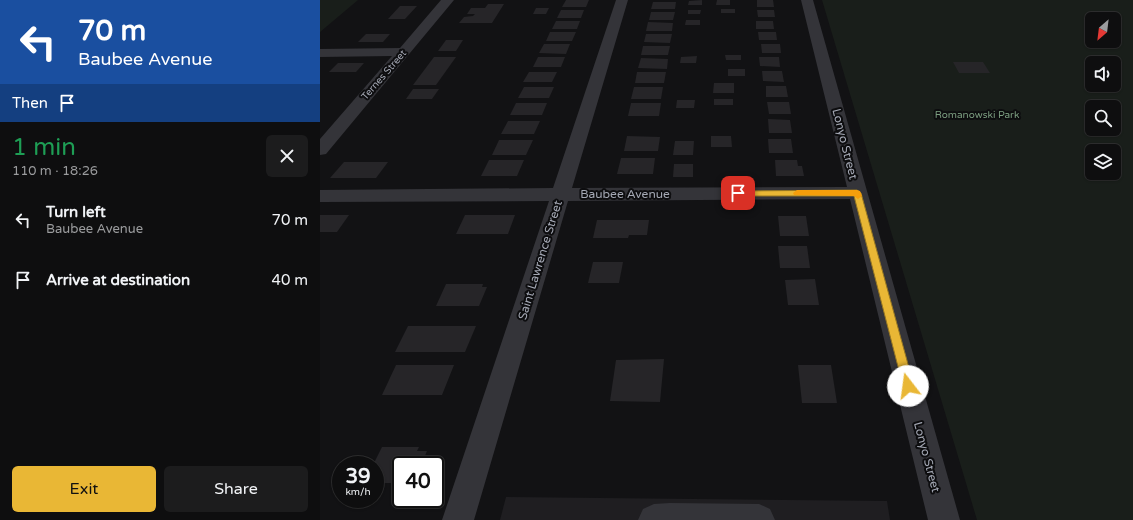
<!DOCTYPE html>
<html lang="en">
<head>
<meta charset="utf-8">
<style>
  :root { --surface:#0e0e0f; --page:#1c1c1d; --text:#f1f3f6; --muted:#9b9c9e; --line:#2e2e2f; --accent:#e9b735 }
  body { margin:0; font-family:"Varela Round",sans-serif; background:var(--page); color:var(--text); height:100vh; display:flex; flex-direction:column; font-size:15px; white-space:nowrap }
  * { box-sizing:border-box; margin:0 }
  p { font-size:13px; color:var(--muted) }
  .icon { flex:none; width:22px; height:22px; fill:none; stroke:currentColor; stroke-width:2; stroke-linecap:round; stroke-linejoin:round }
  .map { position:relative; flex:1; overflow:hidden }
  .details { display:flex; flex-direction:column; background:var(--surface); width:320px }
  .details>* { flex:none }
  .hud { background:#1a4fa0; color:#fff; overflow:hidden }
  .needle { width:26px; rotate:208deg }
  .buttons { position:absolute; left:765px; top:12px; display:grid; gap:8px }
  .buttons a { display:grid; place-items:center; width:36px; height:36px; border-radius:6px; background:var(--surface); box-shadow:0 1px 3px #0004,0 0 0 1px var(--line); font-size:20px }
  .speed { position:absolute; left:12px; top:456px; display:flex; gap:8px; font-size:20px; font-weight:700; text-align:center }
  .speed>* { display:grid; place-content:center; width:52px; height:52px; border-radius:50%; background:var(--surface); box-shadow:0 1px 3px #0004,0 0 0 1px var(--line); line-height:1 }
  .speed small { font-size:10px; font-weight:400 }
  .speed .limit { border:2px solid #111; border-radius:6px; background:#fff; color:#111 }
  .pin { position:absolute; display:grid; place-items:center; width:34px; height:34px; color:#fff; margin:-17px; border-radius:8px; box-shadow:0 2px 6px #0006 }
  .me { position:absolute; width:44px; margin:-22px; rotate:345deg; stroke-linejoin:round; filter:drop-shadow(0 0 3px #0008) }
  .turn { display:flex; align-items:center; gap:14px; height:84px; padding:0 12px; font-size:18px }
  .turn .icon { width:52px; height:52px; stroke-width:2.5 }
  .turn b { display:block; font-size:28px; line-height:34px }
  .then { display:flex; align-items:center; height:38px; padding:0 12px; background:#0003; gap:8px; font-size:15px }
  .round { display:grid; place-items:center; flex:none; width:42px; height:42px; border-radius:6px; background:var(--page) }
  .headline { display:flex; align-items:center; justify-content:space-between; height:68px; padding:0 12px }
  h1 { font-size:24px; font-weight:600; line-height:30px; color:#1e9e55 }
  .button { display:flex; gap:8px; margin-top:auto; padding:8px 12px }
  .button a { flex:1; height:46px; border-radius:6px; background:var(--accent); color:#111; font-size:16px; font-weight:600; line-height:46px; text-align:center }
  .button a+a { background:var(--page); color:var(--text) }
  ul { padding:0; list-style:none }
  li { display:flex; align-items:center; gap:12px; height:60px; padding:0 12px }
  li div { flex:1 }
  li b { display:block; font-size:15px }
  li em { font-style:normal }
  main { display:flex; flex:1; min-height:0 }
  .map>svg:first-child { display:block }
</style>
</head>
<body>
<main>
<section class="details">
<div class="hud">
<div class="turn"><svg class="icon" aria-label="left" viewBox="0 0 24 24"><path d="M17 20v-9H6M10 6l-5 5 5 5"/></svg><div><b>70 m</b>Baubee Avenue</div></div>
<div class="then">Then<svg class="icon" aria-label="arrive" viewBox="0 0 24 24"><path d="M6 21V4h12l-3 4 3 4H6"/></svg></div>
</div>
<div class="headline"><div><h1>1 min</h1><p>110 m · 18:26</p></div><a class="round"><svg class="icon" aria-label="close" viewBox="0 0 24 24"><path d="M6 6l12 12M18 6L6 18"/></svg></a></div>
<ul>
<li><svg class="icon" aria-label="left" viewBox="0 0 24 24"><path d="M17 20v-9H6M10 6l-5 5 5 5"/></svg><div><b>Turn left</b><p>Baubee Avenue</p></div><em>70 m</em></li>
<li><svg class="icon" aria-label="arrive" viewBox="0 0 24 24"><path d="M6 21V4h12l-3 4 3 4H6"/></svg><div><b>Arrive at destination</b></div><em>40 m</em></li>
</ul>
<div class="button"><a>Exit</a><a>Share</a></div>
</section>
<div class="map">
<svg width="813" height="520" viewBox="0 0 813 520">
  <rect width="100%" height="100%" fill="#121214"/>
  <polygon fill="#1f1e21" points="186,497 567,501 570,520 180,520"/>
  <g fill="#191e1a" fill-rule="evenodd">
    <polygon points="0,0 38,0 0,32"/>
    <path d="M502,0H813V520H657ZM772,19H794V41H772ZM772,63H794V85H772ZM772,107H794V129H772ZM772,151H794V173H772Z"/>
  </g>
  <g fill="#262528">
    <polygon points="246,0 269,0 266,7 242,7"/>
    <polygon points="382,0 382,5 368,5 369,1"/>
    <polygon points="397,0 410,0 410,5 396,5"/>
    <polygon points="437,0 453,0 454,7 437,7"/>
    <polygon points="333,2 356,2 355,9 331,9"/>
    <polygon points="168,4 184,4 172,23 139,23 144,17 153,16 155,14 147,14 151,8 165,8"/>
    <polygon points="80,6 97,6 85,19 68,19"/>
    <polygon points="216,8 229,8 226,14 213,14"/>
    <rect x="401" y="9" width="14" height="4"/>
    <polygon points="241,10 264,10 261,18 237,18"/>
    <polygon points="368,10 381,10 380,14 368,14"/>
    <polygon points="437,10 454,10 455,17 438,17"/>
    <polygon points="331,12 355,12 353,20 329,20"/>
    <polygon points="366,20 380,20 380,25 365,25"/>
    <polygon points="236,21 260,21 257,29 232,29"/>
    <polygon points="436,21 453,21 454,29 436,29"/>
    <polygon points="328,22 353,23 352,31 326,31"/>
    <polygon points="230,32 256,32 252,41 226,41"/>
    <polygon points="438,32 456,32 457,40 439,40"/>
    <polygon points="46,34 70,34 63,42 38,42"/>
    <polygon points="326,34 352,34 350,43 324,42"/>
    <polygon points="126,40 143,40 136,51 118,51"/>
    <polygon points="224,44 250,44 246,54 219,53"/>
    <polygon points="441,44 460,44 461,53 442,53"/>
    <polygon points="323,46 350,46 348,55 321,55"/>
    <polygon points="405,55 421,55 421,60 406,60"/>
    <polygon points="377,56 376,63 360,63 361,57"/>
    <polygon points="114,57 136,57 116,85 93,85"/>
    <polygon points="218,57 245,57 241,67 213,67"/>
    <polygon points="439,57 459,57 460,67 440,66"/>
    <polygon points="321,58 348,59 347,69 318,68"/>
    <polygon points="633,62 663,62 670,73 639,73"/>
    <polygon points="18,63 44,63 36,72 9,72"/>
    <rect x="408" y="69" width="17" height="7"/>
    <polygon points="442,71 462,71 464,82 443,81"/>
    <polygon points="209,72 237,72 232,82 203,82"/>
    <polygon points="317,72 346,72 344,83 315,83"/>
    <polygon points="394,83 414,83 414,93 393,93"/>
    <polygon points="446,86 466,86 468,97 446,97"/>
    <polygon points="204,87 234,87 229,98 198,98"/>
    <polygon points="314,87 343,87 341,99 311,99"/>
    <polygon points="93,89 119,89 112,99 86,99"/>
    <rect x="394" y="99" width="19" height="6"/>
    <polygon points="357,100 375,100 374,108 356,108"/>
    <polygon points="447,102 469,102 471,114 449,114"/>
    <polygon points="196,103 227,103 222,115 190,115"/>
    <polygon points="311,103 341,103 339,116 308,116"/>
    <polygon points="448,119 470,120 472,133 449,133"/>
    <polygon points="188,121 220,121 214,134 181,134"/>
    <polygon points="307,136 340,137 338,151 304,151"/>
    <polygon points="391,136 411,136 412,147 391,147"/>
    <polygon points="448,139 471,139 473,153 449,153"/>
    <polygon points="179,140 213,140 206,155 172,155"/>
    <polygon points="355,141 374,141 373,155 353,155"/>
    <polygon points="301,158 335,158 333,174 297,174"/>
    <polygon points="169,160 204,160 197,176 161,176"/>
    <polygon points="455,160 477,160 478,166 482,166 484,176 456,176"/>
    <polygon points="24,162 68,162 56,178 10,178"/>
    <polygon points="354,164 373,164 373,177 353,177"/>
    <polygon points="0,215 29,215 17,232 0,232"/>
    <polygon points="145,215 195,215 188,234 136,234"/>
    <polygon points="458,216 486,216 489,236 460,236"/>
    <polygon points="277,220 329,220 327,235 309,235 308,238 273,238"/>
    <polygon points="458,246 487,246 490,268 460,268"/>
    <polygon points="273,262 303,262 299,283 268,283"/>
    <polygon points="495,279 499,305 468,305 465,280"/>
    <polygon points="126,284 163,284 162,287 167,287 159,306 116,306"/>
    <polygon points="88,326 156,326 145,352 75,352"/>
    <polygon points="344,359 340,402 290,401 296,360"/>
    <polygon points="76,365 134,365 122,395 62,395"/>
    <polygon points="478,365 511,365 517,403 482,403"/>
    <polygon points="62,447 99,447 97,451 107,451 101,465 81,465 81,483 55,483 55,465 53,465"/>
  </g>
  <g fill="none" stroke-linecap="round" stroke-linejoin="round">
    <g fill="#343439" fill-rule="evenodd">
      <polygon points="121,0 134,0 6,154 0,155 0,139 72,56 0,57 0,49 80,48"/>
      <polygon points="296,0 308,0 252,188 527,187 481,0 493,0 640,520 608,520 530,199 248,201 154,520 122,520 229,201 0,202 0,190 233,188"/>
      <polygon points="350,503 439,504 450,509 455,520 318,520 323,509 334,504"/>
    </g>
  </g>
  <polygon fill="#e9b735" stroke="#977722" points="537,190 541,193 594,386 592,390 588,391 584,390 583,386 534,196 418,196 414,193 418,191"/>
  <polygon fill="#f59e0b" points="477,190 537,190 540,191 542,196 538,199 534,196 474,195 473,193"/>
  <g text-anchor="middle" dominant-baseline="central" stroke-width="4" stroke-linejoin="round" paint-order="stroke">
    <g font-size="10" fill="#a4a8b4" stroke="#0d0d0f">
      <text transform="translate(64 75) rotate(-49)">Ternes Street</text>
    </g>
    <g font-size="10" fill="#7c9e80" stroke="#0d0d0f">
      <text x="657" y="115">Romanowski Park</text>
    </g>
    <g font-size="12" fill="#a4a8b4" stroke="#0d0d0f">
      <text transform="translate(525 144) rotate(76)">Lonyo Street</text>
      <text x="305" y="194">Baubee Avenue</text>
      <text transform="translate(220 260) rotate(-73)">Saint Lawrence Street</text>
      <text transform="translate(607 457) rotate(75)">Lonyo Street</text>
    </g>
  </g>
</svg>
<div class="buttons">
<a><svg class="needle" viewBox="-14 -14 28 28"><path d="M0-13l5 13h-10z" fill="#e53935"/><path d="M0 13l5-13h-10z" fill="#9b9c9e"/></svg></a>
<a><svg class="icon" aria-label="sound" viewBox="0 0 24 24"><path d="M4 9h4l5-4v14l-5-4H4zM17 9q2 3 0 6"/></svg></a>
<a><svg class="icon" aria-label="search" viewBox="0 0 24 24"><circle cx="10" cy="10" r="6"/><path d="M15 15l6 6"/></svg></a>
<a><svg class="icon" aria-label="layers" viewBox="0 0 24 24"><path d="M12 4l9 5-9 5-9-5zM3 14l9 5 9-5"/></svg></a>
</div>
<div class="speed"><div>39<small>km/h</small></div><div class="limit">40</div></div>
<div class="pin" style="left:418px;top:193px;background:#d93025"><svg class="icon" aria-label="arrive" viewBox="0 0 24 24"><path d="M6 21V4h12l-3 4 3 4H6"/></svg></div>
<svg class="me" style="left:588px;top:386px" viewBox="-20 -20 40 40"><circle r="19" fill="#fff"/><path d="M0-13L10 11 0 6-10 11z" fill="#e9b735"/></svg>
</div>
</main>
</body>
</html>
